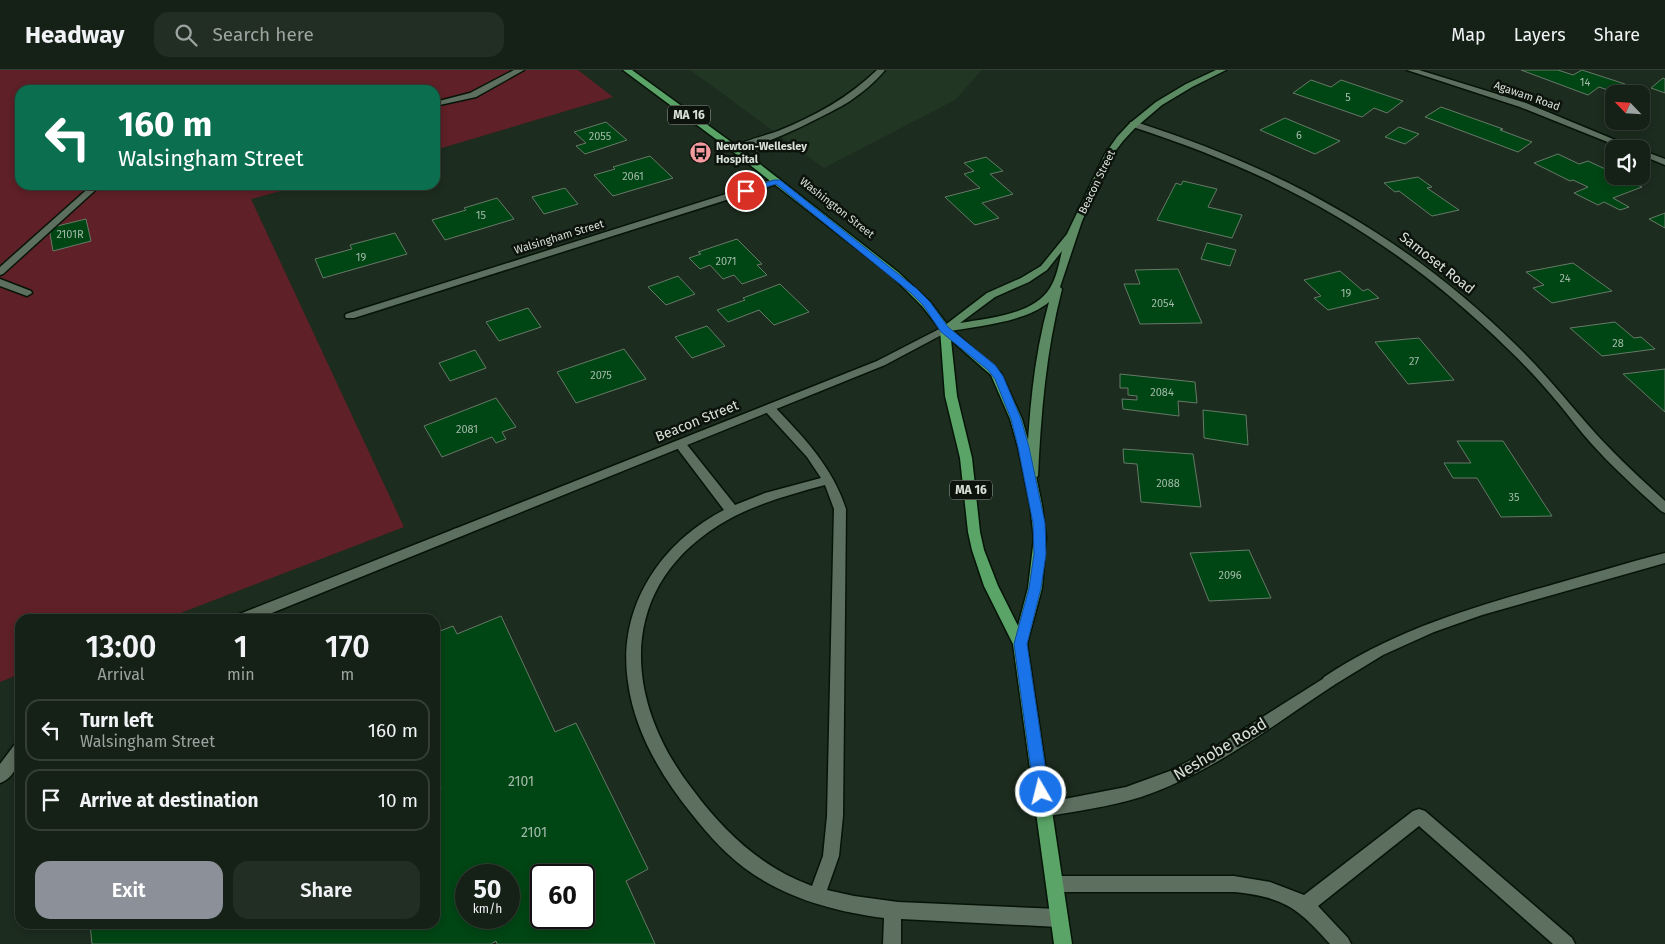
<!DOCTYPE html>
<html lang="en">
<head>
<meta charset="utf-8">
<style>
  :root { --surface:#152116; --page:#222e23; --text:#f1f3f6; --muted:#9da3a1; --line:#343e35; --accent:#8c9099 }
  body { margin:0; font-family:"Fira Sans",sans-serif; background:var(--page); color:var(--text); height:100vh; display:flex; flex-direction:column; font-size:19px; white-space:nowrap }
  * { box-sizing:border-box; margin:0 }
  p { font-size:16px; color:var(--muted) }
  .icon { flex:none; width:28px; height:28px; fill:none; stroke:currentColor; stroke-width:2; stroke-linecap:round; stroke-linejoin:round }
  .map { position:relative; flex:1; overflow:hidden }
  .side { position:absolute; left:15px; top:544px; width:425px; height:315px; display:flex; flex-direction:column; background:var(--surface); border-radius:15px; box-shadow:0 2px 8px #0003,0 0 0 1px var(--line) }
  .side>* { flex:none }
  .guide { position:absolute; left:15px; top:15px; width:425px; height:105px; border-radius:15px; box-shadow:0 2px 8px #0003,0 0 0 1px var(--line); background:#0b6e4f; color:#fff; overflow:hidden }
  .needle { width:32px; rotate:295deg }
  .fabs { position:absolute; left:1605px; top:15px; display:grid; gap:10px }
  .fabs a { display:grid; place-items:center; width:45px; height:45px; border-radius:10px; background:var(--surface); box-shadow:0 2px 8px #0003,0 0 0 1px var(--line); font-size:25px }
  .speed { position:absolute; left:455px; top:794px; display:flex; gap:10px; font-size:25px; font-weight:700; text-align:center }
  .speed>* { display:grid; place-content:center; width:65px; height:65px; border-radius:50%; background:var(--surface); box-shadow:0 2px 8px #0003,0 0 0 1px var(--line); line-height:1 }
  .speed small { font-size:12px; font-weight:400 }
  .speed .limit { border:2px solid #111; border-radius:8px; background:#fff; color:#111 }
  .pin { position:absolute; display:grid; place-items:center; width:42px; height:42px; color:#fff; margin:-21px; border:2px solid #fff; border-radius:50%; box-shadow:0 1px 5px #0007 }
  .me { position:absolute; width:55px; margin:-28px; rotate:352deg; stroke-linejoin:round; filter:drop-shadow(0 0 4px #0008) }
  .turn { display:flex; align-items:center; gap:18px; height:105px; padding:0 20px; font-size:22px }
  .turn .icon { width:65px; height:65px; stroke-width:2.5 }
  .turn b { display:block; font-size:35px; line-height:42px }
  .eta { display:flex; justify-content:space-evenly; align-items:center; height:85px; text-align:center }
  .eta b { font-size:30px; font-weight:600; line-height:35px }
  .cta { display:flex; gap:10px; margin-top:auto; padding:10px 20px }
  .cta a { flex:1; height:58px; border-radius:15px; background:var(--accent); color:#fff; font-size:20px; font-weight:600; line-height:58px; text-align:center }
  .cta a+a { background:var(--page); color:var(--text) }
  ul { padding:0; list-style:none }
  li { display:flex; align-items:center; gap:15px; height:62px; margin:0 10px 8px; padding:0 10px; border:2px solid var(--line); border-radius:15px }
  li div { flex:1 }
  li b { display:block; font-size:19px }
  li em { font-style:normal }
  header { display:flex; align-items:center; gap:30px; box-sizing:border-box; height:70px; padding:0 25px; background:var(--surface); border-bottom:1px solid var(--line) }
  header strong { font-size:24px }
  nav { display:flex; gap:28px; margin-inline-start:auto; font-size:18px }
  .search { width:350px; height:45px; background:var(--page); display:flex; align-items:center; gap:12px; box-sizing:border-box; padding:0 18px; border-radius:15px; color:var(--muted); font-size:19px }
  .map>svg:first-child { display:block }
</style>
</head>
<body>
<header>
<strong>Headway</strong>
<div class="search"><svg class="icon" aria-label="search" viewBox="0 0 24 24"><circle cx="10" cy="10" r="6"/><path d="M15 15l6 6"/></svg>Search here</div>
<nav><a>Map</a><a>Layers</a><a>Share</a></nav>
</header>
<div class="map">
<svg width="1665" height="874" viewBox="0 0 1665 874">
  <rect width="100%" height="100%" fill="#1c2c1e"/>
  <polygon fill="#213623" points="690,0 982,0 955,30 824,98"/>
  <polygon fill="#5f2027" points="0,0 578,0 613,27 435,80 435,20 20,20 20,115 303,115 251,129 404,457 165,549 20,549 20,604 0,612"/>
  <g fill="#004514" stroke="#677968" fill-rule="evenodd">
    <polygon points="1521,0 1558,0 1573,5 1582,0 1625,14 1614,22 1599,17 1588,25"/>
    <polygon points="1663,8 1665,9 1665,23 1651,18"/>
    <polygon points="1311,10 1331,17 1341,10 1403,31 1387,43 1374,38 1362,47 1293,23"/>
    <polygon points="1441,37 1503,59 1500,60 1532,72 1518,82 1425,47"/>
    <polygon points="1285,48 1340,71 1315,84 1260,60"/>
    <polygon points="606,52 627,70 585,84 576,76 586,73 574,62"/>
    <polygon points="1399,57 1419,64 1405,74 1385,67"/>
    <polygon points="1558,84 1579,94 1588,91 1614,103 1614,106 1620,106 1642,117 1613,128 1629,137 1620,140 1604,132 1598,135 1574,123 1588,117 1573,110 1570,111 1534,93"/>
    <polygon points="650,86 673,108 613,126 594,105 615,99 613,97"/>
    <polygon points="986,87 1003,101 990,104 1013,124 982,133 999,148 975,155 945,127 980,118 964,104 974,101 964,93"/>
    <polygon points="1418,107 1432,117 1427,118 1459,140 1432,146 1399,121 1395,122 1384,113"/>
    <polygon points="1183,111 1217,119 1208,137 1242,145 1232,168 1157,150 1176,113 1181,115"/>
    <polygon points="565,118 578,134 544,144 532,127"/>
    <polygon points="497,128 514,149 445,170 432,150 466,140 464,138"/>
    <polygon points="1665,143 1665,158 1649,149"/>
    <polygon points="86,149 91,171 53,181 49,158"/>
    <polygon points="395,163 407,184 323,208 315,189 352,179 350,175"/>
    <polygon points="737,169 762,194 757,195 767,205 742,214 734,205 723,209 710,195 700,199 689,188 701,184 698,182"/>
    <polygon points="1207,173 1236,180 1230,196 1201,189"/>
    <polygon points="1573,193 1612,221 1552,233 1533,218 1544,215 1526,202"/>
    <polygon points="1178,199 1202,253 1140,254 1124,214 1140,214 1135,200"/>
    <polygon points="1340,201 1363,221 1368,219 1379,228 1328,240 1314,228 1321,226 1304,210"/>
    <polygon points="678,206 695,224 666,235 648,217"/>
    <polygon points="780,214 809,242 774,255 759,240 728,252 717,240 745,230 743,228"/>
    <polygon points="528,238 541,257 499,271 486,252"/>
    <polygon points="1615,252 1634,268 1641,267 1655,279 1602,286 1570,258"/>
    <polygon points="707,256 725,276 692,288 675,267"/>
    <polygon points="1419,268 1454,310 1408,314 1375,272"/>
    <polygon points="624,279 646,309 576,333 557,302"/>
    <polygon points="475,280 486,298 450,311 439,293"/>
    <polygon points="1665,299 1665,342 1623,304"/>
    <polygon points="1120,304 1195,312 1197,333 1178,331 1179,346 1123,339 1122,329 1137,330 1137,326 1128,325 1128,318 1120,318"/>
    <polygon points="496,328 516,357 502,362 506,369 496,373 492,367 442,387 424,356"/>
    <polygon points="1203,340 1246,345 1248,375 1204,368"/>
    <polygon points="1457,371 1503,371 1552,446 1501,447 1477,408 1453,408 1444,393 1471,393"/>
    <polygon points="1123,379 1193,384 1201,437 1141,432 1137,394 1124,393"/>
    <polygon points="1249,480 1271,528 1209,531 1190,483"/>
    <path d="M501,546L555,662L576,653L648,799L626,811L655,874H497L496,871L491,874H92L90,854H435V722L441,719L435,703V563L453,556L457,564ZM466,805H509V848H466ZM541,805H584V848H541Z"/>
  </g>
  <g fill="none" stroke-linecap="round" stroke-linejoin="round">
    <defs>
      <g id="lane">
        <polygon points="514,0 524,0 476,27 435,36 435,32 470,23"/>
        <path d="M877,0H885C875,12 863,22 850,31C835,41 743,88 731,79C741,71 765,66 778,61C815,46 848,28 877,0Z"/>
        <polygon points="92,115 101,115 3,204 0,205 0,197"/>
        <polygon points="0,209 31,221 32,223 27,226 0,216"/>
        <path d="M769,334L773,335C804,368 832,396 846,439L843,746L839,786L827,820L854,826L898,832L1059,839L1065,842L1068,848L1065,854L1059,857L901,849V874H883L884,848C838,842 792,830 753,804C729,788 709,766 691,743C661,706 634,660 628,612C617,538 660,473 724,440L674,374L676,371H684L735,435L765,423L821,408L807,387L765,341L763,338ZM825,415L834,439L827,746L823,786L812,816C762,798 724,762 693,720C624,632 615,520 719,455C751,435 788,425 825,415Z"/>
        <polygon points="457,458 462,460 463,463 462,466 257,549 235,549 237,545"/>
        <path d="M1665,483V493L1482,545L1434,562L1383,585L1334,615L1329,617L1324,615L1322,611L1324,607C1393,561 1469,538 1548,516C1587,505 1626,493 1665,483Z"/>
        <path d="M20,672C20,688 17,707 0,713V694L15,674Z"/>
        <path d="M1419,739L1425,741L1572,868L1575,874H1553L1419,756L1318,836L1348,868L1351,874H1330C1298,838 1284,827 1234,822H1055L1049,820L1047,814L1049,808L1055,806H1234L1270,812L1304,825L1413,741Z"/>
      </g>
      <g id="street">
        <polygon points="1407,0 1419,0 1526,33 1637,79 1625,79 1520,37"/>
        <path d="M1130,52H1136C1284,100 1404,165 1516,275C1546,304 1570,335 1597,365C1618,388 1642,410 1665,431V443L1661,441C1637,419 1612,397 1590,372C1579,360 1570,347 1559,334C1543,315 1526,296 1508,279C1395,168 1279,104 1130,56Z"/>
        <polygon points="1641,80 1665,89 1665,95 1641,85"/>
        <polygon points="777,108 780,109 780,113 354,248 346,248 345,246 346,244"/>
        <polygon points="945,256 949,257 950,259 949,261 885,295 462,466 452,466 451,463 452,460 877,291"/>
        <path d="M1329,605L1334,607L1336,611L1334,615C1272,656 1212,703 1141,727C1109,737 1076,741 1044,747L1038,745L1036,740L1038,735L1044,733L1126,717L1170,701L1215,677Z"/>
      </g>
      <path id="secondary" d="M1216,0H1226L1192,17L1162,35L1135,58L1123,71L1113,84L1082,151L1060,217L1062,219C1046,281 1041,343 1038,406L1032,410L1028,409L1026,406C1029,347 1033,289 1049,232C1024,253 976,256 945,262L940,259L987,223L1021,208L1041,196L1067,164L1105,84L1117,67L1129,54L1156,32L1186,14ZM1062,181C1059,193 1057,207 1050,218C1033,245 989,248 960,253L995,227L1029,212L1047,200Z"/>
      <path id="primary" d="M623,0H632L738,77L898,202L930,232L949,257L1001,303L1022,349L1030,377L1042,435L1046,468L1042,518L1027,574L1072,874H1054L1013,574L984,516L972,480L968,462L960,388L945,326L940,259L922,236L892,206L732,81ZM951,270L991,305L1010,349L1018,377L1030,435L1034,468L1028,518L1018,556L998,516L984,480L980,462L972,388L957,326Z"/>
    </defs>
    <use href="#lane" stroke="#061408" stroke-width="3"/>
    <use href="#street" stroke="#061408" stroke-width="3"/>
    <use href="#secondary" stroke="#061408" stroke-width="3"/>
    <use href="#primary" stroke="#061408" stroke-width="3"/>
    <use href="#lane" fill="#5d6f5f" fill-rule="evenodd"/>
    <use href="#street" fill="#5d6f5f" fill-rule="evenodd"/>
    <use href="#secondary" fill="#5b8a63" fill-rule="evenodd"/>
    <use href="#primary" fill="#59a466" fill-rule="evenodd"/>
  </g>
  <polygon fill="#1a73e8" stroke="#114b97" points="774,110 780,110 917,219 930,232 948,257 995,295 1003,306 1021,349 1029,377 1045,453 1046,484 1041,518 1027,574 1049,722 1046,726 1041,728 1036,726 1034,722 1014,574 1029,518 1034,484 1033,453 1018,377 1011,349 995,309 988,300 941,262 923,235 911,223 776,114 746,123 742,121"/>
  <defs>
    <symbol id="bus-disc" viewBox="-11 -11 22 22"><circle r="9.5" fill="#f49b9f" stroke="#0c120c"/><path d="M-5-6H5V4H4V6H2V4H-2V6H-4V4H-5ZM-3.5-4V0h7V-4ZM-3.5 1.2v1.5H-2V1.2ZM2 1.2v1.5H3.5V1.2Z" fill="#111"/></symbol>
  </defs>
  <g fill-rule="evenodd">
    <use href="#bus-disc" x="688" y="70" width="25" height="25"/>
  </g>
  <g text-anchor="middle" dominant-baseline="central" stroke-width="5" stroke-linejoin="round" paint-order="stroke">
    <g font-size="11" fill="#a1baa7">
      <text x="1585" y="12">14</text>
      <text x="1348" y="27">5</text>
      <text x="1299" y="65">6</text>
      <text x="600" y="66">2055</text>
      <text x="633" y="106">2061</text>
      <text x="481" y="145">15</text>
      <text x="70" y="164">2101R</text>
      <text x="361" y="187">19</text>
      <text x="726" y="191">2071</text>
      <text x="1565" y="208">24</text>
      <text x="1346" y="223">19</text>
      <text x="1163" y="233">2054</text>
      <text x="1618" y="273">28</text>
      <text x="1414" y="291">27</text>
      <text x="601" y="305">2075</text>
      <text x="1162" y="322">2084</text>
      <text x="467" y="359">2081</text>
      <text x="1168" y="413">2088</text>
      <text x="1514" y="427">35</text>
      <text x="1230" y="505">2096</text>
    </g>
    <g font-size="11" fill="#d7e1d8" stroke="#0c120c">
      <text transform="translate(1527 26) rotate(19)">Agawam Road</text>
      <text transform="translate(1097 112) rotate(-64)">Beacon Street</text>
      <text transform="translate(837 138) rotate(38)">Washington Street</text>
      <text transform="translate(559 167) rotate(-17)">Walsingham Street</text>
    </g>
    <g font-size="11" font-weight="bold" fill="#d7e1d8" stroke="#0c120c" text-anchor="start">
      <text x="716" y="76">Newton-Wellesley<tspan x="716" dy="13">Hospital</tspan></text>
    </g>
    <g fill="#0c120c" stroke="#9aa39b" stroke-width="1">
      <rect x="668" y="35.5" width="42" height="19" rx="4"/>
      <rect x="950" y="410.5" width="42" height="19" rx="4"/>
    </g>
    <g font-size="12" font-weight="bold" fill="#d7e1d8">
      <text x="689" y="45">MA 16</text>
      <text x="971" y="420">MA 16</text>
    </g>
    <g font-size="14" fill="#d7e1d8" stroke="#0c120c">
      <text transform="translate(1437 193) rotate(38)">Samoset Road</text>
      <text transform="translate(697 351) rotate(-22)">Beacon Street</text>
    </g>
    <g font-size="14" fill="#a1baa7">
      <text x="521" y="711">2101</text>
      <text x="534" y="762">2101</text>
    </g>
    <g font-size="16" fill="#d7e1d8" stroke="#0c120c">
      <text transform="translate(1220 679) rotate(-31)">Neshobe Road</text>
    </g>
  </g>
</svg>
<div class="fabs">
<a><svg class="needle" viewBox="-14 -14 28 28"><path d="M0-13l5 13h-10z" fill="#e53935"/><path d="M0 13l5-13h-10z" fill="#9da3a1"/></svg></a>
<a><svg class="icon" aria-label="sound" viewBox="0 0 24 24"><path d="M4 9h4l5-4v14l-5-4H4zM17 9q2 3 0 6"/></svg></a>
</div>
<div class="speed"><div>50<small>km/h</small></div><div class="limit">60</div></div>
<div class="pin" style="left:746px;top:121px;background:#d93025"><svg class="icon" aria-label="arrive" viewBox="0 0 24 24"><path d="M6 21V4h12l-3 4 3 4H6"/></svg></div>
<svg class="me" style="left:1041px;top:722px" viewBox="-20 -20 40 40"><circle r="17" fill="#1a73e8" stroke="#fff" stroke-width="3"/><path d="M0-11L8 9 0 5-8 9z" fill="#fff"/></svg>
<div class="guide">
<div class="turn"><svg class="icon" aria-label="left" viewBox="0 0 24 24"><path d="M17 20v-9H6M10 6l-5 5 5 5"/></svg><div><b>160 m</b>Walsingham Street</div></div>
</div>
<section class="side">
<div class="eta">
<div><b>13:00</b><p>Arrival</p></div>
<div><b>1</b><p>min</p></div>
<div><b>170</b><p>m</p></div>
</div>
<ul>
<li><svg class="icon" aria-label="left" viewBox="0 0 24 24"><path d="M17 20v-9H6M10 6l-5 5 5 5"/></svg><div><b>Turn left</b><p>Walsingham Street</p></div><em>160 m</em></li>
<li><svg class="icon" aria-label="arrive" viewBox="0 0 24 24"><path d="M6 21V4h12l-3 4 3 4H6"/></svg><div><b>Arrive at destination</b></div><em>10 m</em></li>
</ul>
<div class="cta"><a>Exit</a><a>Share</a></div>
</section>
</div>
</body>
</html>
